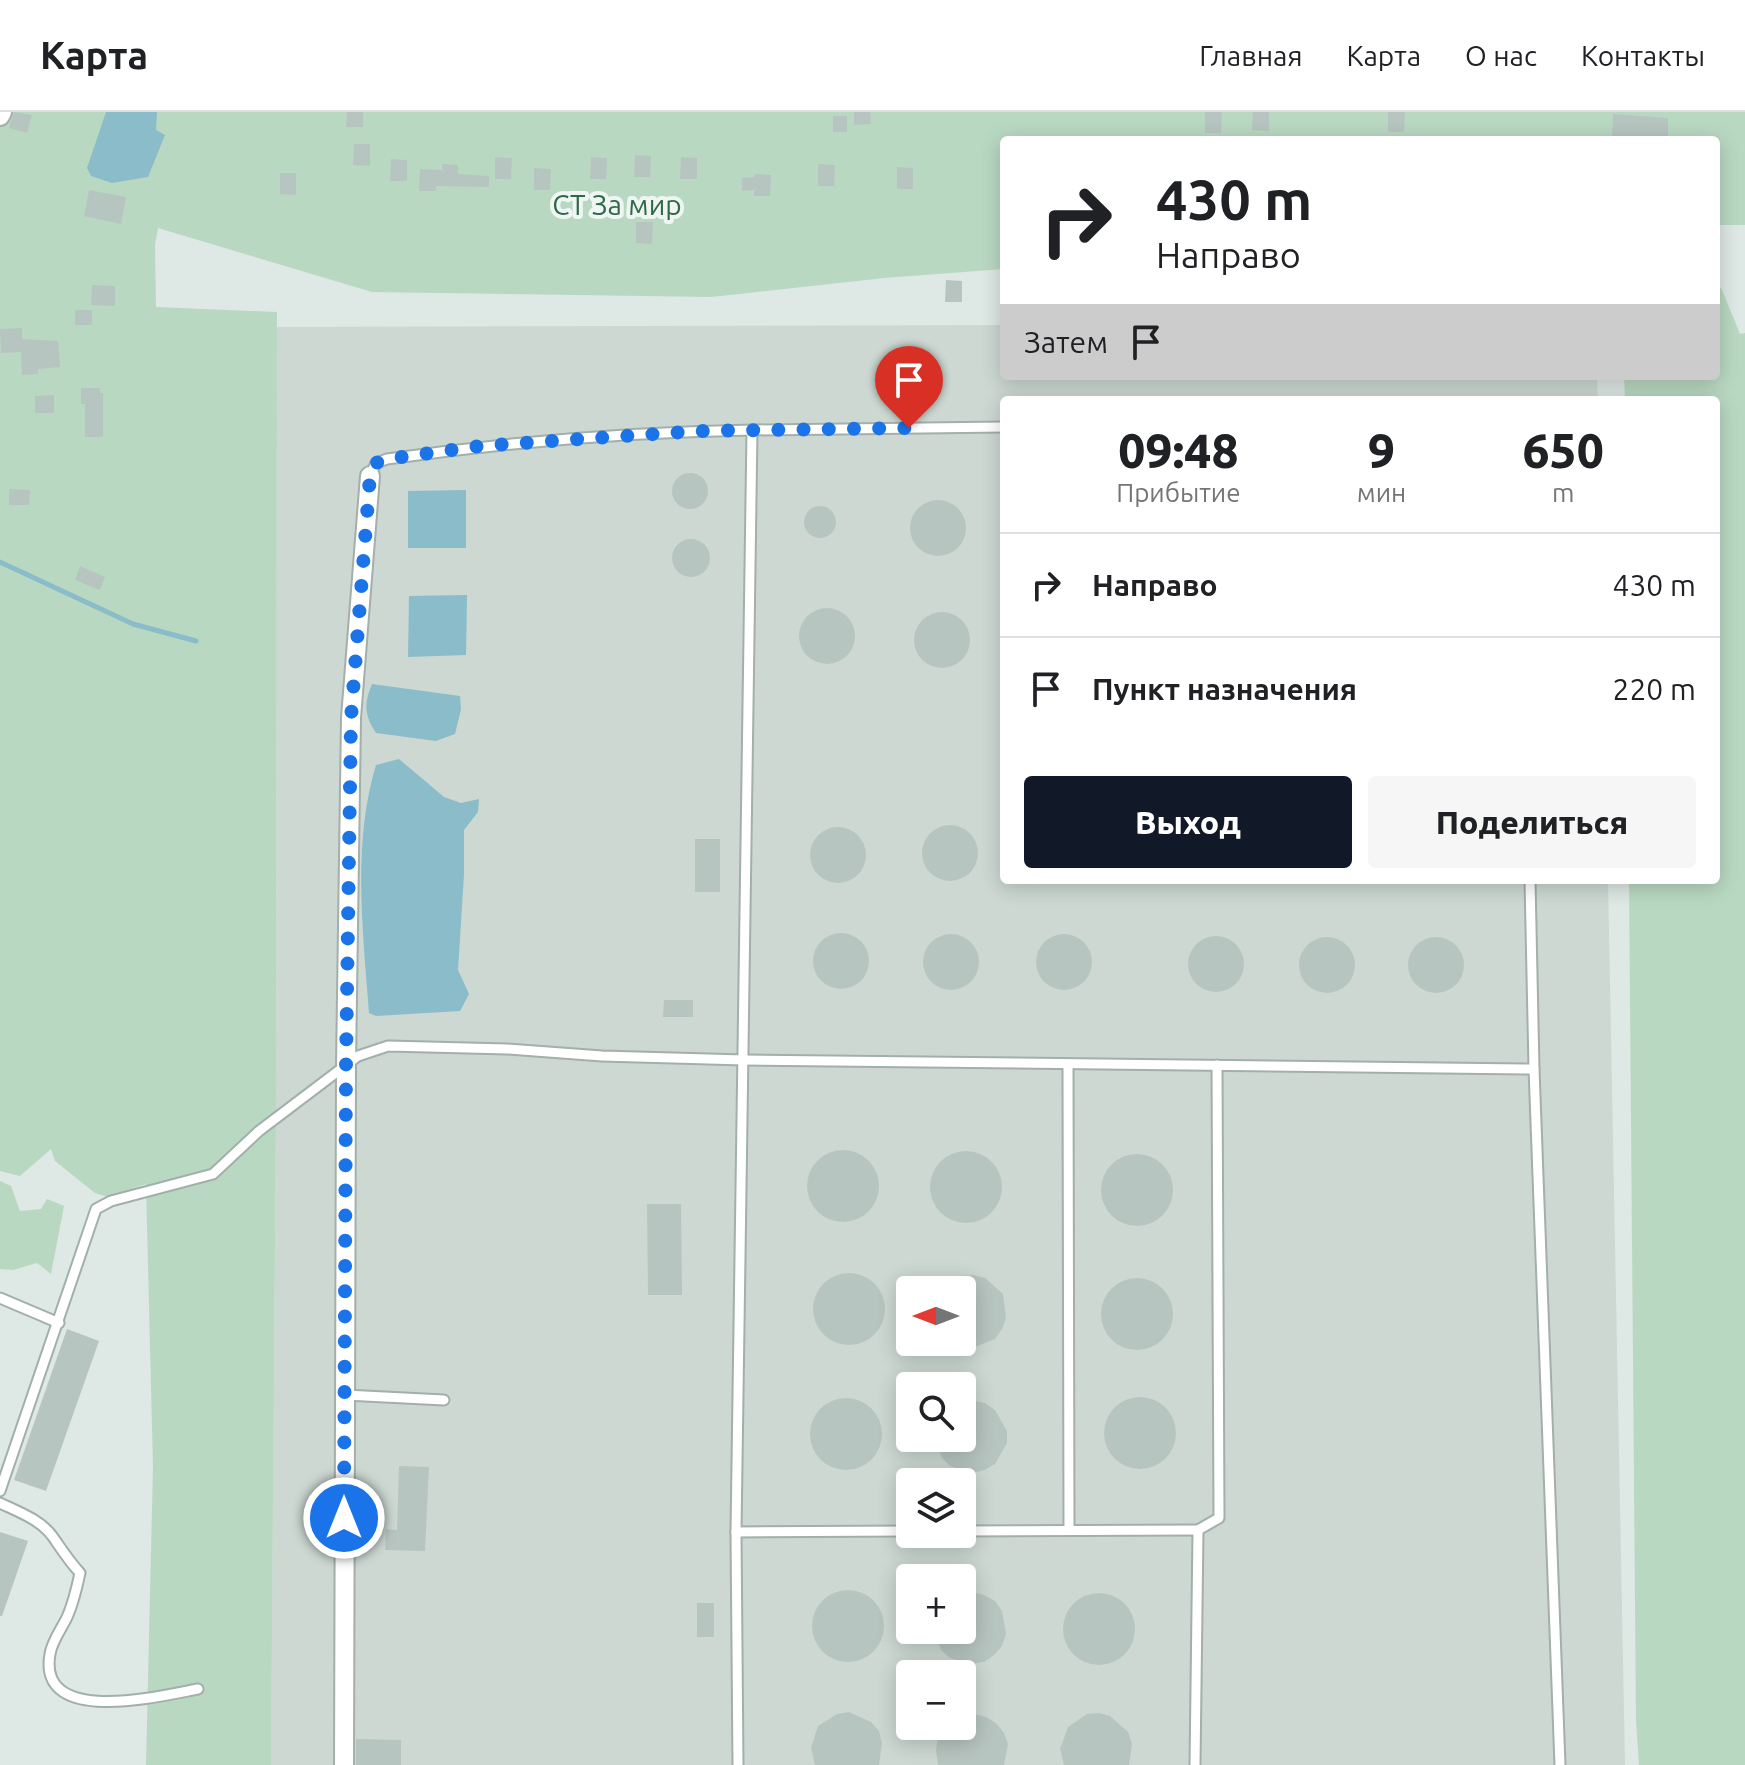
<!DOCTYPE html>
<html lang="ru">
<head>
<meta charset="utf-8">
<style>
  :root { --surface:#fff; --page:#f6f6f6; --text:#202124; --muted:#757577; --line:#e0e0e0; --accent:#111827 }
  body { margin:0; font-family:Ubuntu,sans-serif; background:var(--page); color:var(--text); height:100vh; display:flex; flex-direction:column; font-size:30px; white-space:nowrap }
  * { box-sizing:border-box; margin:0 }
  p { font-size:26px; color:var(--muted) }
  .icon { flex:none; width:44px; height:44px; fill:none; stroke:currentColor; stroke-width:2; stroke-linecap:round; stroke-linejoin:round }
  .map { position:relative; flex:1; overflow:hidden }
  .details { position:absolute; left:1000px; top:284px; width:720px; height:488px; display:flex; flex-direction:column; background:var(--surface); border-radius:8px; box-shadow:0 4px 20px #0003 }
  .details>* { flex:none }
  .banner { position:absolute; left:1000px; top:24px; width:720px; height:244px; border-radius:8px; box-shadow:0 4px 20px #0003; background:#fff; color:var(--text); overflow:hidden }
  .needle { width:52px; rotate:270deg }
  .controls { position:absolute; left:896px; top:1164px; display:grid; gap:16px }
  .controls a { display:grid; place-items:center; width:80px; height:80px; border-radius:8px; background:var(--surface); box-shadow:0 4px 20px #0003; font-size:40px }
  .pin { position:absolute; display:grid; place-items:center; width:68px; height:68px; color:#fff; margin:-82px -34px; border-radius:50% 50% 50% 0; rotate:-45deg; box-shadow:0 0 8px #0007 }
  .pin .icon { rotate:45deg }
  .me { position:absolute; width:88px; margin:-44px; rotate:0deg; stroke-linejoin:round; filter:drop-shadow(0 0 6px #0008) }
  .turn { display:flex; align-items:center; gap:28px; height:168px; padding:0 24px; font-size:36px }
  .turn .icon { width:104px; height:104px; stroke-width:2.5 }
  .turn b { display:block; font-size:56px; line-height:68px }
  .then { display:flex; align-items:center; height:76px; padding:0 24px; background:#0003; gap:16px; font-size:30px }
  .eta { display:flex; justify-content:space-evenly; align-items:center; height:136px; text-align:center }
  .eta b { font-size:48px; font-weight:800; line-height:56px }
  .primary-button { display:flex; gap:16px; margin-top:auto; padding:16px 24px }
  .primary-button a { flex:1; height:92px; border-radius:8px; background:var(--accent); color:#fff; font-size:32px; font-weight:800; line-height:92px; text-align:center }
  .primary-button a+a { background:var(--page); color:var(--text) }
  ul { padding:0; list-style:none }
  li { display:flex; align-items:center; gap:24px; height:104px; padding:0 24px; border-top:2px solid var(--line) }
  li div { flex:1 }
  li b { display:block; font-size:30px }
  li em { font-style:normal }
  header { display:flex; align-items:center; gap:48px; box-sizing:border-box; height:112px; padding:0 40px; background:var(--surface); border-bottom:2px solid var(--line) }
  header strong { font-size:38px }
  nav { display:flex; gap:44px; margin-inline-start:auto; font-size:28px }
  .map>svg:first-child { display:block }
</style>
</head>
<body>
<header>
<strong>Карта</strong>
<nav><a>Главная</a><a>Карта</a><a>О нас</a><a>Контакты</a></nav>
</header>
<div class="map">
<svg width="1745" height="1653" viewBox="0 0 1745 1653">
  <rect width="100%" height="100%" fill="#dee8e4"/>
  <path fill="#cdd8d3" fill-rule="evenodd" d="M1004,213V264H1597L1598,288H1004V768H1608L1625,1653H271L276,1005L277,215ZM910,1178H962V1230H910ZM910,1274H962V1326H910ZM910,1370H962V1422H910ZM910,1466H962V1518H910ZM910,1562H962V1614H910Z"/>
  <g fill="#b9d8c2">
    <polygon points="0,0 1745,0 1745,113 1716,113 1716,28 1004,28 1004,157 884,166 711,185 372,180 158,116 155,133 156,195 277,200 276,1005 271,1653 146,1653 153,1355 146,1072 108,1085 95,1081 55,1049 51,1037 20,1064 0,1059"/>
    <polygon points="1716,169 1722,178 1740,222 1745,221 1745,1653 1639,1653 1636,1609 1629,768 1716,768 1716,288 1625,288 1624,264 1716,264"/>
    <polygon points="0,1069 11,1074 20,1099 41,1097 47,1087 64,1094 51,1162 37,1151 13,1158 0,1157"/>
  </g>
  <g fill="#8abcc9">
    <polygon points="106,0 157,0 156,18 165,23 148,65 112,71 91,64 87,56"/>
    <polygon points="466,378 466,436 408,436 408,379"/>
    <polygon points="467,483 466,543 408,545 409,484"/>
    <path d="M372,572L460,584L461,597L455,622L436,629L376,621C364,603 364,591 372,572Z"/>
    <path d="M399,647L444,685L461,691L479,687L478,700L464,718V762L458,858L469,882L460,899L376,904L369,901C363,820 352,732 376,653Z"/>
  </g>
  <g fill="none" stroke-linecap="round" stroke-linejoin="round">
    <polyline stroke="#8abcc9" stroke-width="5" points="0,450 133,512 196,529"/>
  </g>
  <g fill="#b7c5c0">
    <polygon points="14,0 32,3 27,21 9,16"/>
    <polygon points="347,0 363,0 363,15 346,15"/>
    <polygon points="854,0 870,0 871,12 854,13"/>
    <polygon points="1205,0 1222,0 1221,21 1205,21"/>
    <polygon points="1253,0 1269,0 1269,19 1252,18"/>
    <polygon points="1388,0 1405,0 1404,20 1388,20"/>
    <polygon points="1613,2 1668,6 1668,27 1612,24"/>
    <rect x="833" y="4" width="14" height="16"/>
    <polygon points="354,32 370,32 370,54 353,53"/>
    <polygon points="635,43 651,44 650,65 634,65"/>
    <polygon points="495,45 512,46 511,67 495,67"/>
    <polygon points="591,45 607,46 606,67 590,67"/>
    <polygon points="681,45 697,46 697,67 680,67"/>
    <polygon points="391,47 407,48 407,69 390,69"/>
    <polygon points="442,52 458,53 458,62 489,64 489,75 436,74 436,79 419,79 420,57 442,58"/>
    <polygon points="818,52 835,53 834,74 818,74"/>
    <polygon points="897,55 913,56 913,77 897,77"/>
    <polygon points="534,56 551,57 550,78 534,78"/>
    <polygon points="280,61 296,61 296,83 280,82"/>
    <polygon points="755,62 771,63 770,84 754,84 754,78 742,79 742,66 754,65"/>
    <polygon points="89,78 126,85 121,112 84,104"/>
    <polygon points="636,110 653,110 652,132 636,131"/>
    <polygon points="946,168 962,169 962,190 945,190"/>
    <polygon points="92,173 115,174 115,194 91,193"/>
    <rect x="75" y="198" width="17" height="15"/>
    <polygon points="22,216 22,227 58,229 60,255 38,257 38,262 22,263 21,240 1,241 0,220 0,217"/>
    <polygon points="81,276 100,276 100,281 103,281 103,325 85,325 85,292 81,292"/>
    <polygon points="54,283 54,301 35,301 35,284"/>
    <circle cx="690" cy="379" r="18"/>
    <polygon points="9,377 30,378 29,393 9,393"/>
    <circle cx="938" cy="416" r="28"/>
    <circle cx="820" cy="410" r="16"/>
    <circle cx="691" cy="446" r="19"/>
    <polygon points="80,454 105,465 100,478 75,468"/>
    <circle cx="827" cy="524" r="28"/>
    <circle cx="942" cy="528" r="28"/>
    <circle cx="950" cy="741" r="28"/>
    <circle cx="838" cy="743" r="28"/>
    <rect x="695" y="727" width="25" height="53"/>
    <circle cx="841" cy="849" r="28"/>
    <circle cx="951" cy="850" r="28"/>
    <circle cx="1064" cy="850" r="28"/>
    <circle cx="1216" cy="852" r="28"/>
    <circle cx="1436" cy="853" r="28"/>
    <circle cx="1327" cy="853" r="28"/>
    <polygon points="664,888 693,888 693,905 663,905"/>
    <circle cx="843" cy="1074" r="36"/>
    <circle cx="966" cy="1075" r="36"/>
    <circle cx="1137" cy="1078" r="36"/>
    <polygon points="647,1092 681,1092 682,1183 648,1183"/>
    <circle cx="849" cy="1197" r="36"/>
    <polygon points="973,1163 985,1166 1003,1182 1006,1206 1002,1217 995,1227 972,1236 962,1234 962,1178 932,1178 961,1164"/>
    <circle cx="1137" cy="1202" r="36"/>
    <polygon points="67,1217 99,1229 46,1379 14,1368"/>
    <circle cx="1140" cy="1321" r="36"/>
    <circle cx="846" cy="1322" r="36"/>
    <polygon points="974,1289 985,1291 995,1298 1007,1319 1007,1331 995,1352 985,1358 973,1361 950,1354 942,1346 935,1326 962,1326 962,1290"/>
    <polygon points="399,1354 429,1355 425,1439 385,1438 386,1417 397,1418"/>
    <polygon points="0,1420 28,1429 2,1504 0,1504"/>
    <circle cx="848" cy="1514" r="36"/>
    <polygon points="972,1480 984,1483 995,1489 1002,1499 1006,1522 1002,1534 994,1543 984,1550 972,1552 950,1546 941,1538 934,1518 962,1518 962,1481"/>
    <circle cx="1099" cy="1517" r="36"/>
    <rect x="697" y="1491" width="17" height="34"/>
    <polygon points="849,1600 871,1610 879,1619 882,1631 879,1653 815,1653 811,1636 818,1614 837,1602"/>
    <polygon points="1099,1601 1110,1604 1128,1620 1132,1632 1129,1653 1064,1653 1060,1637 1068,1615 1087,1602"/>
    <polygon points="974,1602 986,1605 996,1611 1004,1621 1008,1632 1004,1653 938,1653 936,1638 938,1626 944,1614 962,1614 962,1603"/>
    <polygon points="356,1627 401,1628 401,1653 356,1653"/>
  </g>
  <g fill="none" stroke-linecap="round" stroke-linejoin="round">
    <defs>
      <g id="service">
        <path d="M370,364L376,351L387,347C508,330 630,320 752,318"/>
        <polyline points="1530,768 1534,957 1560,1653"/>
        <polyline points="1068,952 1069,1418"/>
        <polyline points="0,1186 59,1211"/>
        <polyline points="345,1283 444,1288"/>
        <polyline points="0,1379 96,1097 111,1089 213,1062 259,1019 358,944 388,934 507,937 602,944 744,948 1534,957"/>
        <path d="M0,1391C19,1400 41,1408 53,1425C62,1438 69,1449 80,1461C77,1475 74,1489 68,1503C63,1515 52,1528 50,1542C37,1615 161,1584 198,1577"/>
        <polyline points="962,1419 1198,1418"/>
        <polyline points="736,1420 910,1419"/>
        <polyline points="738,1653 736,1420 752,318 1004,315"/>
        <polyline points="1195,1653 1198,1418 1219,1406 1217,953"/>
      </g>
      <g id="minor">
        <polyline points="0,4 2,0"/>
        <polyline points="344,1653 346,953 351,606 370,364"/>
      </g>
    </defs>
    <use href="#service" stroke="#a2afab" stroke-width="13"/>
    <use href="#minor" stroke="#a2afab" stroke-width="22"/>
    <use href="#service" stroke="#fff" stroke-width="9"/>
    <use href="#minor" stroke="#fff" stroke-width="18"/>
  </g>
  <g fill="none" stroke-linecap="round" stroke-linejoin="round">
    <polyline stroke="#1a73e8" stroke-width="14" stroke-dasharray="0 25.2" points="344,1406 346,953 351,606 370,364 376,351 387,347 480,334 698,319 909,316"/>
  </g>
  <g text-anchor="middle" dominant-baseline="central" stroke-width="8" stroke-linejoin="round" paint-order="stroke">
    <g font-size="28" fill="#2f6948" stroke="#eef5f2">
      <text x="617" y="92">СТ За мир</text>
    </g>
  </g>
</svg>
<div class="controls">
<a><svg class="needle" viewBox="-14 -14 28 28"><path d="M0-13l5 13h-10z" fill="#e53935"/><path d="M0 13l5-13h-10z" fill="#757577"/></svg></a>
<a><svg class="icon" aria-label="search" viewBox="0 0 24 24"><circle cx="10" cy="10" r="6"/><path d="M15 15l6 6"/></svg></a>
<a><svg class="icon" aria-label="layers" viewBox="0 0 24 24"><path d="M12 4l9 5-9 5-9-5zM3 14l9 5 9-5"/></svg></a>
<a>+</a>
<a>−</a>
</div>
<div class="pin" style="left:909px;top:316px;background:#d93025"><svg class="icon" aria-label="arrive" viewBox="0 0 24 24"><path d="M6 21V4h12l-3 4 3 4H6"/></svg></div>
<svg class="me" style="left:344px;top:1406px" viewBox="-20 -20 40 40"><circle r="17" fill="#1a73e8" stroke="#fff" stroke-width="3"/><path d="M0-11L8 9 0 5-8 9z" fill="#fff"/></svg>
<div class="banner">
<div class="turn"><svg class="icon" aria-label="right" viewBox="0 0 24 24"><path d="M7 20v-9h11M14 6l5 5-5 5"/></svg><div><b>430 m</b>Направо</div></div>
<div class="then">Затем<svg class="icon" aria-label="arrive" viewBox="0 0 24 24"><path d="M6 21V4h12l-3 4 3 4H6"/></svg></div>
</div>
<section class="details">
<div class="eta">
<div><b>09:48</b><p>Прибытие</p></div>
<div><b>9</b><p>мин</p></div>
<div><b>650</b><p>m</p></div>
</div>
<ul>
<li><svg class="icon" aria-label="right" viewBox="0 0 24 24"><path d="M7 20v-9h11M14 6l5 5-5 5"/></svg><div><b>Направо</b></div><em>430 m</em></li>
<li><svg class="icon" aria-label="arrive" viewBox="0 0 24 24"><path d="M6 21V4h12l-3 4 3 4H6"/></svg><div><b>Пункт назначения</b></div><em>220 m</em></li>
</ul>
<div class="primary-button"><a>Выход</a><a>Поделиться</a></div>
</section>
</div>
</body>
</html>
